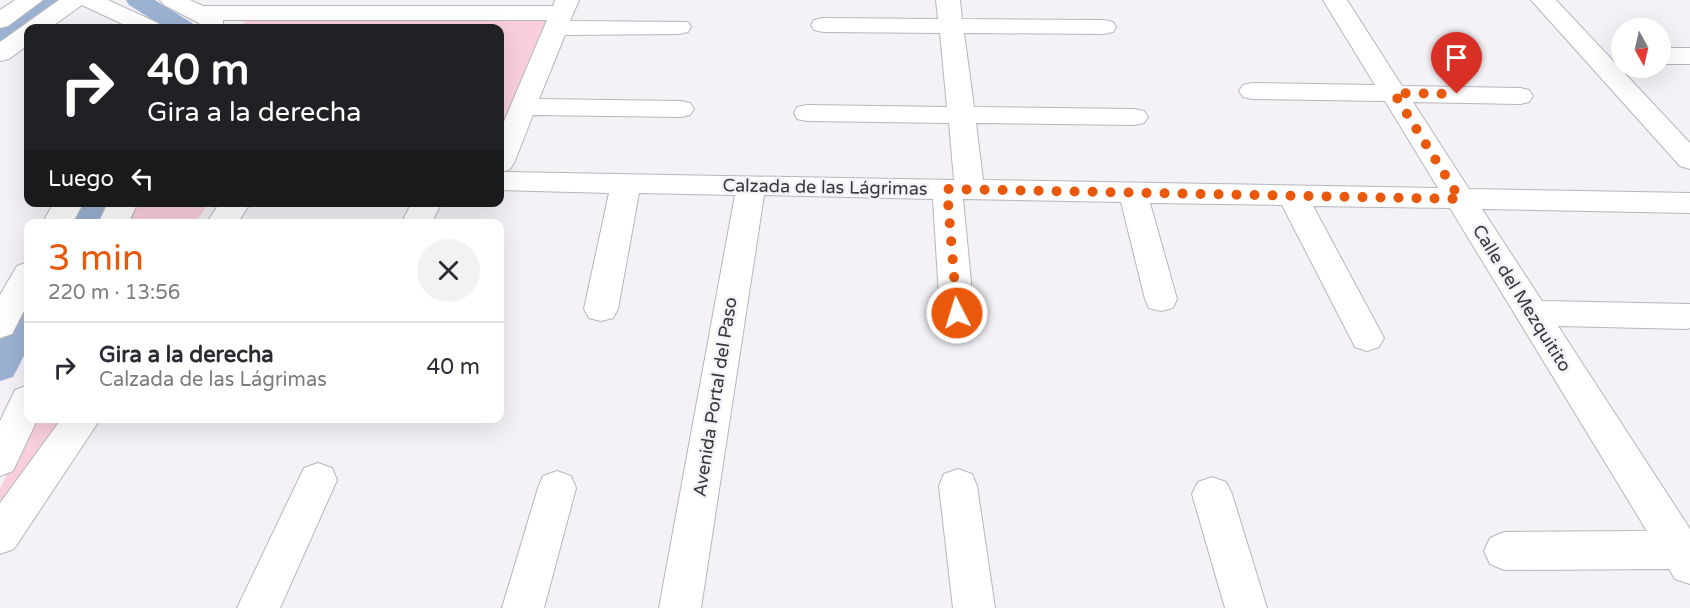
<!DOCTYPE html>
<html lang="es">
<head>
<meta charset="utf-8">
<style>
  :root { --surface:#fff; --page:#f2f2f3; --text:#2b2b33; --muted:#7c7c81; --line:#e1e1e2; --accent:#ea580c }
  body { margin:0; font-family:"Varela Round",sans-serif; background:var(--page); color:var(--text); height:100vh; display:flex; flex-direction:column; font-size:22px; white-space:nowrap }
  * { box-sizing:border-box; margin:0 }
  p { font-size:20px; color:var(--muted) }
  .icon { flex:none; width:33px; height:33px; fill:none; stroke:currentColor; stroke-width:2; stroke-linecap:round; stroke-linejoin:round }
  .map { position:relative; flex:1; overflow:hidden }
  .drawer { position:absolute; left:24px; top:219px; width:480px; height:204px; display:flex; flex-direction:column; background:var(--surface); border-radius:12px; box-shadow:0 6px 24px #0002 }
  .drawer>* { flex:none }
  .hud { position:absolute; left:24px; top:24px; width:480px; height:183px; border-radius:12px; box-shadow:0 6px 24px #0002; background:#202124; color:#fff; overflow:hidden }
  .needle { width:39px; rotate:172deg }
  .fabs { position:absolute; left:1611px; top:18px; display:grid; gap:12px }
  .fabs a { display:grid; place-items:center; width:60px; height:60px; border-radius:50%; background:var(--surface); box-shadow:0 6px 24px #0002; font-size:30px }
  .pin { position:absolute; display:grid; place-items:center; width:51px; height:51px; color:#fff; margin:-62px -26px; border-radius:50% 50% 50% 0; rotate:-45deg; box-shadow:0 0 6px #0007 }
  .pin .icon { rotate:45deg }
  .me { position:absolute; width:66px; margin:-33px; rotate:355deg; stroke-linejoin:round; filter:drop-shadow(0 0 4px #0008) }
  .turn { display:flex; align-items:center; gap:21px; height:126px; padding:0 24px; font-size:27px }
  .turn .icon { width:78px; height:78px; stroke-width:2.5 }
  .turn b { display:block; font-size:42px; line-height:51px }
  .then { display:flex; align-items:center; height:57px; padding:0 24px; background:#0003; gap:12px; font-size:22px }
  .round { display:grid; place-items:center; flex:none; width:63px; height:63px; border-radius:32px; background:var(--page) }
  .head { display:flex; align-items:center; justify-content:space-between; height:102px; padding:0 24px }
  h1 { font-size:36px; font-weight:600; line-height:45px; color:var(--accent) }
  ul { padding:0; list-style:none }
  li { display:flex; align-items:center; gap:18px; height:90px; padding:0 24px; border-top:2px solid var(--line) }
  li div { flex:1 }
  li b { display:block; font-size:22px }
  li em { font-style:normal }
  .map>svg:first-child { display:block }
</style>
</head>
<body>
<div class="map">
<svg width="1690" height="608" viewBox="0 0 1690 608">
  <rect width="100%" height="100%" fill="#f4f1f7"/>
  <g fill="#facfdd">
    <polygon points="564,18 500,162 500,28 240,28 246,20"/>
    <polygon points="135,203 209,203 195,223 125,224"/>
    <polygon points="33,419 65,419 0,515 0,489"/>
  </g>
  <g fill="none" stroke-linecap="round" stroke-linejoin="round">
    <g fill="#9cb2d3" fill-rule="evenodd">
      <polygon points="34,0 62,0 9,41 0,44 0,24"/>
      <polygon points="126,0 155,0 192,23 196,28 166,28 129,5"/>
      <polygon points="77,202 108,202 97,224 65,224"/>
      <polygon points="28,303 28,348 13,377 0,381 0,334 16,307"/>
    </g>
    <defs>
      <g id="street">
        <polygon points="15,0 43,0 8,26 0,28 0,10"/>
        <polygon points="59,0 108,0 158,23 161,28 131,28 82,5 50,28 28,28 28,45 9,59 0,61 0,42"/>
        <polygon points="160,0 190,0 203,6 553,6 555,0 579,0 570,21 688,22 691,27 688,32 679,34 565,35 539,99 681,101 690,103 694,109 690,115 681,117 533,115 514,163 510,169 502,172 954,180 949,123 807,121 797,119 794,113 797,107 807,105 947,107 940,33 823,32 814,30 811,25 814,20 823,18 938,19 936,0 960,0 962,19 1104,20 1113,22 1116,27 1113,32 1104,34 964,33 974,107 1134,109 1144,111 1148,117 1144,123 1134,125 976,123 983,180 1438,188 1385,101 1252,99 1243,97 1239,91 1243,85 1252,83 1375,85 1323,0 1347,0 1402,86 1520,88 1529,90 1533,96 1529,102 1520,104 1413,102 1469,189 1690,193 1690,213 1482,209 1542,301 1690,304 1690,328 1687,329 1558,326 1690,529 1690,584 1675,579 1669,569 1504,570 1490,564 1484,551 1490,538 1504,532 1647,531 1450,208 1313,206 1384,338 1379,347 1367,351 1355,347 1282,205 1150,203 1177,299 1173,308 1161,311 1149,308 1145,299 1121,202 963,199 974,313 969,322 957,325 945,322 940,313 933,199 764,195 701,608 659,608 735,195 639,193 618,309 613,318 601,321 589,318 584,309 609,193 500,190 500,131 547,20 223,20 223,28 201,28 199,23 164,5"/>
        <polygon points="1531,0 1556,0 1690,143 1690,169 1680,166"/>
        <rect x="1660" y="48" width="30" height="16"/>
        <polygon points="54,202 84,202 72,224 42,224"/>
        <polygon points="108,202 138,202 128,224 98,224"/>
        <polygon points="220,202 251,202 237,224 206,224"/>
        <polygon points="412,202 442,202 431,224 401,224"/>
        <polygon points="28,262 28,303 12,334 0,338 0,295 17,266"/>
        <polygon points="28,385 28,418 38,418 13,471 0,476 0,421 15,390"/>
        <polygon points="62,418 101,418 14,549 0,554 0,503"/>
        <polygon points="318,463 332,468 337,480 280,608 237,608 304,468"/>
        <polygon points="958,469 972,474 977,486 995,608 953,608 939,486 944,474"/>
        <polygon points="557,471 571,476 576,488 544,608 502,608 538,488 543,476"/>
        <polygon points="1212,477 1226,482 1232,494 1267,608 1225,608 1192,494 1198,482"/>
      </g>
    </defs>
    <use href="#street" stroke="#b8b5bb" stroke-width="2"/>
    <use href="#street" fill="#fff" fill-rule="evenodd"/>
  </g>
  <g fill="none" stroke-linecap="round" stroke-linejoin="round">
    <polyline stroke="#ea580c" stroke-width="10" stroke-dasharray="0 18" points="957,313 947,189 1460,199 1394,93 1457,94"/>
  </g>
  <g text-anchor="middle" dominant-baseline="central" stroke-width="5" stroke-linejoin="round" paint-order="stroke">
    <g font-size="18" fill="#383739" stroke="#f4f1f7">
      <text transform="translate(825 187) rotate(1)">Calzada de las Lágrimas</text>
      <text transform="translate(1522 298) rotate(58)">Calle del Mezquitito</text>
      <text transform="translate(715 397) rotate(-81)">Avenida Portal del Paso</text>
    </g>
  </g>
</svg>
<div class="fabs">
<a><svg class="needle" viewBox="-14 -14 28 28"><path d="M0-13l5 13h-10z" fill="#e53935"/><path d="M0 13l5-13h-10z" fill="#7c7c81"/></svg></a>
</div>
<div class="pin" style="left:1457px;top:94px;background:#d93025"><svg class="icon" aria-label="arrive" viewBox="0 0 24 24"><path d="M6 21V4h12l-3 4 3 4H6"/></svg></div>
<svg class="me" style="left:957px;top:313px" viewBox="-20 -20 40 40"><circle r="17" fill="#ea580c" stroke="#fff" stroke-width="3"/><path d="M0-11L8 9 0 5-8 9z" fill="#fff"/></svg>
<div class="hud">
<div class="turn"><svg class="icon" aria-label="right" viewBox="0 0 24 24"><path d="M7 20v-9h11M14 6l5 5-5 5"/></svg><div><b>40 m</b>Gira a la derecha</div></div>
<div class="then">Luego<svg class="icon" aria-label="left" viewBox="0 0 24 24"><path d="M17 20v-9H6M10 6l-5 5 5 5"/></svg></div>
</div>
<section class="drawer">
<div class="head"><div><h1>3 min</h1><p>220 m · 13:56</p></div><a class="round"><svg class="icon" aria-label="close" viewBox="0 0 24 24"><path d="M6 6l12 12M18 6L6 18"/></svg></a></div>
<ul>
<li><svg class="icon" aria-label="right" viewBox="0 0 24 24"><path d="M7 20v-9h11M14 6l5 5-5 5"/></svg><div><b>Gira a la derecha</b><p>Calzada de las Lágrimas</p></div><em>40 m</em></li>
</ul>
</section>
</div>
</body>
</html>
